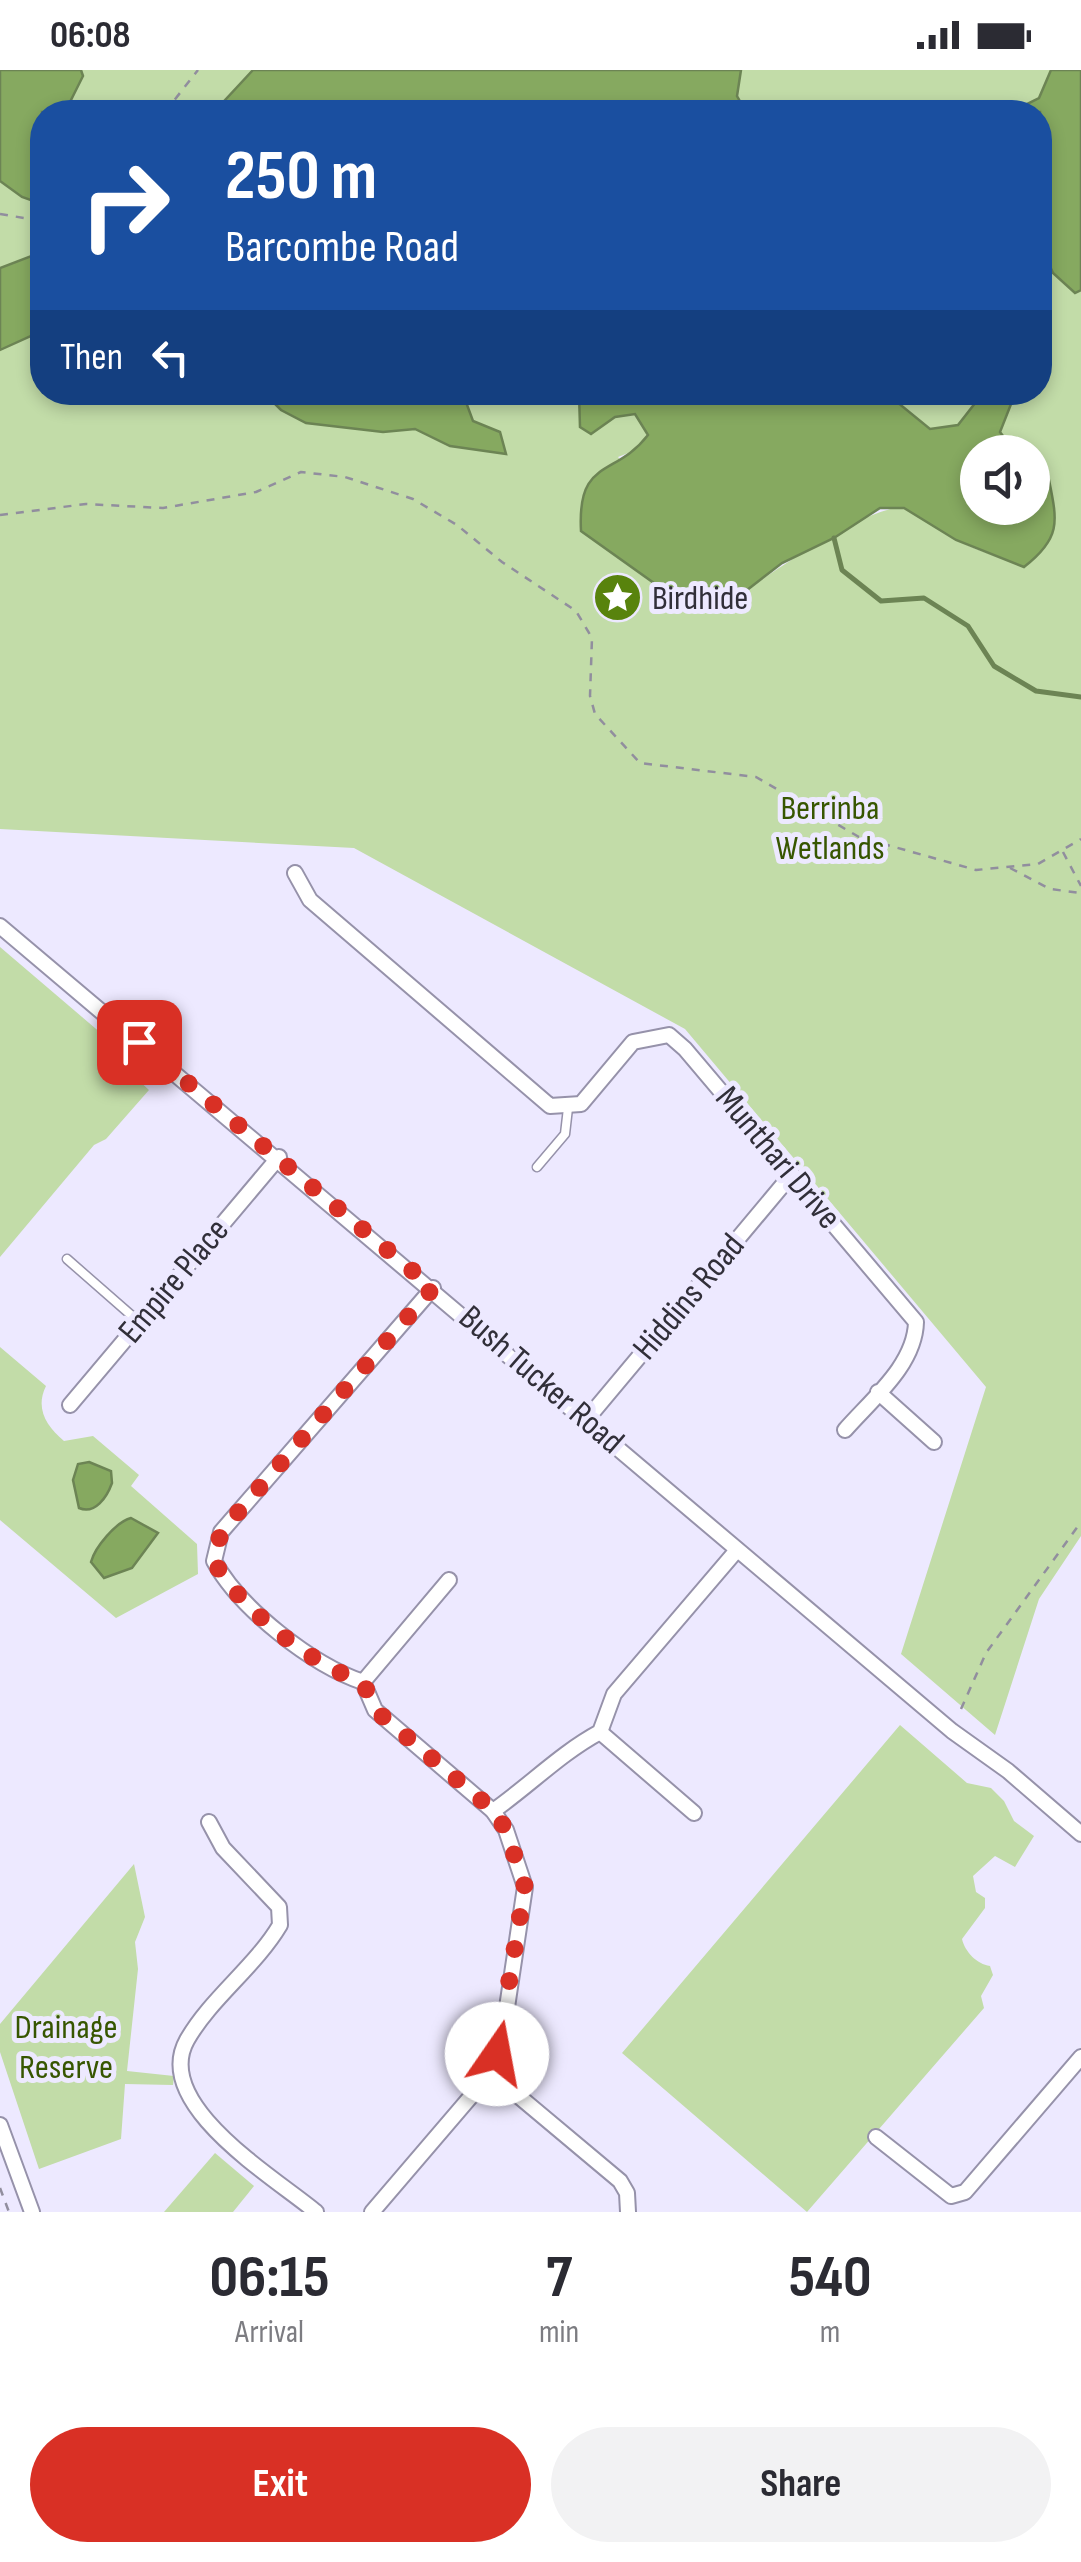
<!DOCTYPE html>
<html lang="en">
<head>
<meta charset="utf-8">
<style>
  :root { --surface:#fff; --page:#f2f2f3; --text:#2b2b33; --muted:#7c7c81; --accent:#d93025 }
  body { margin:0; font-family:"Sofia Sans Condensed",sans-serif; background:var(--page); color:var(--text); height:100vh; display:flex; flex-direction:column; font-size:38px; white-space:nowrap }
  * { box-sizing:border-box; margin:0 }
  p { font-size:32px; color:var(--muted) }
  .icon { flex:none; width:55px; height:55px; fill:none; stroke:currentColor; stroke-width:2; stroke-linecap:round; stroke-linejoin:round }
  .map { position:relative; height:2142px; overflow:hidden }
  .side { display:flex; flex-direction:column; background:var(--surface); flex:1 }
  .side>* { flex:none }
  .guide { position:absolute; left:30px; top:30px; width:1022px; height:305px; border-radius:40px; box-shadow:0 5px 15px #0003; background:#1a4fa0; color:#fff; overflow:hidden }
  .fabs { position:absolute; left:960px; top:365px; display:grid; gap:20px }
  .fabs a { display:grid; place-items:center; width:90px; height:90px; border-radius:50%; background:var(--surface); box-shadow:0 5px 15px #0003; font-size:50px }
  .pin { position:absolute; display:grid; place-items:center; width:85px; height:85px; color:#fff; margin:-42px; border-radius:20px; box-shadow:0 5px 15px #0006 }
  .me { position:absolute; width:110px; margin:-55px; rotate:12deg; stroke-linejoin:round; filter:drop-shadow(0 0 8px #0008) }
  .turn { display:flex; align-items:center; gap:35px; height:210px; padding:0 30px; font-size:45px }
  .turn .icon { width:130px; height:130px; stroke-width:2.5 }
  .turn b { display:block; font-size:70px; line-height:85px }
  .then { display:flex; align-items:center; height:95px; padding:0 30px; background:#0003; gap:20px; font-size:38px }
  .eta { display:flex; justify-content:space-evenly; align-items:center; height:170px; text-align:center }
  .eta b { font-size:60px; font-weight:700; line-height:70px }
  .cta { display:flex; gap:20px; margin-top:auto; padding:20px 30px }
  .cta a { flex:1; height:115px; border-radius:60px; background:var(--accent); color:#fff; font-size:40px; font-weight:700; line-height:115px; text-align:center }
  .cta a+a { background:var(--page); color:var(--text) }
  .status { display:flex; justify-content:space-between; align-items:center; height:70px; padding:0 50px; background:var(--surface); direction:ltr }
  .status svg { height:28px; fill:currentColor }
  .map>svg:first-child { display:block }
</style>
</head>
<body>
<div class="status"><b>06:08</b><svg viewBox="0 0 49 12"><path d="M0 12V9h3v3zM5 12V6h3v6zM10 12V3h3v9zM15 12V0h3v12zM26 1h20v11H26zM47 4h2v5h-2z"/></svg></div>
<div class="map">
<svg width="1081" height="2142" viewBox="0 0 1081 2142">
  <rect width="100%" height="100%" fill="#ede9ff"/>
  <g fill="#c2dca8">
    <polygon points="81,0 253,0 214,42 65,42 83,6"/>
    <polygon points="741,0 1051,0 1051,1 1039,28 1011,42 746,42 737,26"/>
    <polygon points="0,111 22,127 42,134 42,182 0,198"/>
    <path d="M1040,174L1053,203L1075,222L1081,220V1466L1039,1529L995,1665L901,1584L986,1317L685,959L354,778L0,759V280L42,261V322L264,323L281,340L383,362L415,359L450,376L505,384L500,362L472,351L466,332L410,323H579L580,357L591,364L615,347L635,344L648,365L636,380L618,387L738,527C764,507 878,429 905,439C922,445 937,459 951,467C973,480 1000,487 1023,497L1048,405L1033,401L1032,382H1015L1000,362C1011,336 1008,323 1040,322Z"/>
    <polygon points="886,323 983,323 958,355 930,359"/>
    <polygon points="0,877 109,970 122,995 149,1020 106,1069 94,1075 0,1187"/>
    <path d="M0,1277L46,1316C35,1338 46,1356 64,1371L93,1366L139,1405L131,1416L197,1474L198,1504L116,1548L0,1450Z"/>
    <path d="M900,1655L967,1713L991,1718L1004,1731L1014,1751L1034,1766L1015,1797L995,1786L973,1806L976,1822L985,1828V1838L962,1869C965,1882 977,1894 990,1896L993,1905L981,1926L984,1938L807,2142L622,1983Z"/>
    <polygon points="134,1794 145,1847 135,1872 138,1899 127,2001 174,2006 173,2015 125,2014 121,2069 39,2099 0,1982 0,1954"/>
    <polygon points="215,2083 254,2116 233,2142 164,2142"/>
  </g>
  <g fill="#86a960" stroke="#6c8454" stroke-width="2.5">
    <polygon points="0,0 81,0 83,6 65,42 42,42 42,134 22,127 0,111"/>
    <polygon points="253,0 741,0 737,26 746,42 214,42"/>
    <polygon points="1051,0 1081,0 1081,220 1075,223 1053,203 1040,174 1040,42 1011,42 1039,28"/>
    <polygon points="42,182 42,261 0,280 0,198"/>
    <path d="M1021,322L1013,329L1000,362L1015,382H978V438H1032L1033,401L1048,405C1057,450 1063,467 1024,497L956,470L904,438H880L834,468L782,493L738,527L704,532L661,518L581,461C577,387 615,408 648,365L635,344L615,347L591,364L580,357L579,323H886L930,359L958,355L983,323Z"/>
    <polygon points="264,323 410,323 466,332 473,351 500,362 506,384 450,376 415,359 383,362 306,353 281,340"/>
    <path d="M89,1392L111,1401L112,1413C107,1427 95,1445 79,1438L73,1410L78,1394Z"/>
    <path d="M131,1448L158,1463L132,1498L104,1508L91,1492C95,1477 116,1452 131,1448Z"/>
  </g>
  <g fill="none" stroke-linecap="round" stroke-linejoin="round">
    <polyline stroke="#6c8454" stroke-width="5" points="834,468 842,500 881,531 924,528 968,556 994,596 1036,621 1081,627"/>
    <defs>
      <g id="lane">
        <polyline points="537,1097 565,1064 568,1038"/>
        <polyline points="67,1189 139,1252"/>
      </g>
      <g id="street">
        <path d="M295,803L310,830L550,1036L581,1034L633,972L669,965L685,979L916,1252C915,1295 872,1329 845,1360"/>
        <polyline points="0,856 952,1661 1008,1701 1081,1764"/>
        <polyline points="878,1322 934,1372"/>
        <polyline points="70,1335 279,1087"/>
        <polyline points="587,1349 792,1104"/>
        <polyline points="363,1612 449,1510"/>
        <polyline points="600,1662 694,1743"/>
        <path d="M493,1741C530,1715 561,1683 600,1662L614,1624L737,1480"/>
        <path d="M209,1752L223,1778L279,1837L280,1855C255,1897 211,1928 187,1970C151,2034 274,2107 316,2142"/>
        <polyline points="491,2003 620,2111 627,2123 628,2142"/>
        <polyline points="0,2055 32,2142"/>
        <polyline points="876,2067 951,2126 965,2122 1081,1987"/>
        <path d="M372,2142L491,2003L503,1964L525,1817L506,1760L493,1741L375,1640L363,1612C312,1595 239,1538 214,1491L221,1462L433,1218"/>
      </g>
    </defs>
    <use href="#lane" stroke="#9692aa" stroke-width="11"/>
    <use href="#street" stroke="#9692aa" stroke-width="18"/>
    <g stroke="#918e9e" stroke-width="2.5" stroke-dasharray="8 8" stroke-linecap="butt">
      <polyline points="165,42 198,0"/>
      <polyline points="0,144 42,151"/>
      <polyline points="0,445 86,434 163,438 256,422 301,402 345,407 413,429 457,455 502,492 576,541 592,568 590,626 595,644 640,693 756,707 859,767 976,800 1038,794 1081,769"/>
      <polyline points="1063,782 1081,816"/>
      <polyline points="1010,798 1050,819 1081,823"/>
      <polyline points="961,1639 986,1583 1081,1452"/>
      <polyline points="0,2118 9,2142"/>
    </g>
    <use href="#lane" stroke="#fff" stroke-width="8"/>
    <use href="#street" stroke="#fff" stroke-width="14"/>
  </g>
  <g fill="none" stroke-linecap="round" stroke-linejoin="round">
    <path stroke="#d93025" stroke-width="18" stroke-dasharray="0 32.4" d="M139,972L433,1218L221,1462L214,1491C239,1538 312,1595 363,1612L375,1640L494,1741L506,1760L525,1817L497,1984"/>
  </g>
  <defs>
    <symbol id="sight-disc" viewBox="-11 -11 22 22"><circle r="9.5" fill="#58830d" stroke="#ede9ff"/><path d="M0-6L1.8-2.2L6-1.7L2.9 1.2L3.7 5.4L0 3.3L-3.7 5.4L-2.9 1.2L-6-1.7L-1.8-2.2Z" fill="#fff"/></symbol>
  </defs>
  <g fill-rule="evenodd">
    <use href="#sight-disc" x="590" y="500" width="55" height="55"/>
  </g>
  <g text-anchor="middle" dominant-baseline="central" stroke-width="10" stroke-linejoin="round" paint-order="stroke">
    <g font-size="35" fill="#312f39" stroke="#ede9ff" text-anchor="start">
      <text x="652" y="528">Birdhide</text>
    </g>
    <g font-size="35" fill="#375601" stroke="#ede9ff">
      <text x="830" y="738">Berrinba<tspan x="830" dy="40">Wetlands</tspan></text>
      <text x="66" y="1957">Drainage<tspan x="66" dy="40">Reserve</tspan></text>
    </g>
    <g font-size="35" fill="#312f39" stroke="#ede9ff">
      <text transform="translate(778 1088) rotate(50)">Munthari Drive</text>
      <text transform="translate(174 1211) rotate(-50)">Empire Place</text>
      <text transform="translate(689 1227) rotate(-50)">Hiddins Road</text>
      <text transform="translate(541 1310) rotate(41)">Bush Tucker Road</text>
    </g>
  </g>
</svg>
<div class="fabs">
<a><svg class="icon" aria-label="sound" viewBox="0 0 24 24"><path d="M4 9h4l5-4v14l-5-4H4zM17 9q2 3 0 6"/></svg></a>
</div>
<div class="pin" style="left:139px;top:972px;background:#d93025"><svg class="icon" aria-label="arrive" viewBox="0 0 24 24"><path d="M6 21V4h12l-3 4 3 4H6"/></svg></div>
<svg class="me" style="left:497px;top:1984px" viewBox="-20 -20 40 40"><circle r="19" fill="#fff"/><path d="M0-13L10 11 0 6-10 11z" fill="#d93025"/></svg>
<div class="guide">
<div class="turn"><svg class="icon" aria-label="right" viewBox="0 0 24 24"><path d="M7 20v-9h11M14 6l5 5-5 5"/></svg><div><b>250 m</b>Barcombe Road</div></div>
<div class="then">Then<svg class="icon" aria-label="left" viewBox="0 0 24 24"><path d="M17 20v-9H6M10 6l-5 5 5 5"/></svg></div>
</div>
</div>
<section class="side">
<div class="eta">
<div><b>06:15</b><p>Arrival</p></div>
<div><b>7</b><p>min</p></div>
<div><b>540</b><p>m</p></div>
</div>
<div class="cta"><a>Exit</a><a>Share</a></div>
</section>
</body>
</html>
